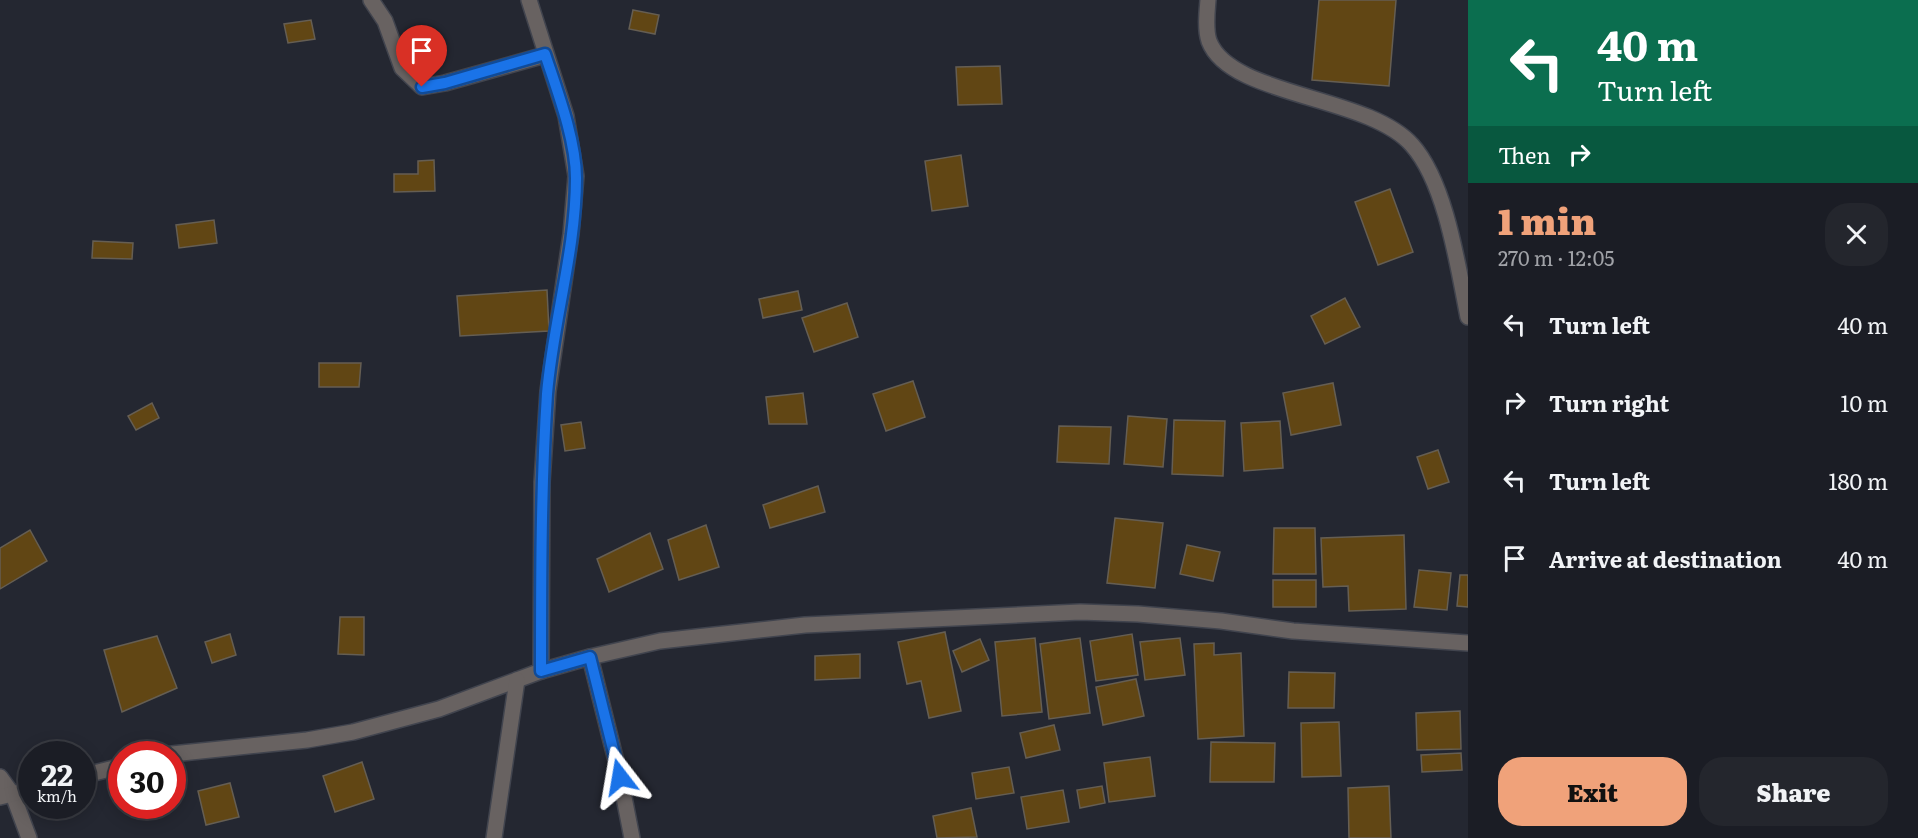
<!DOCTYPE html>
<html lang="en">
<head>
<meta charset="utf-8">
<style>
  :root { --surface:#1b1d25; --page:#24262d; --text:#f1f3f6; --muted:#a0a2a7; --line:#393b42; --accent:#f0a27a }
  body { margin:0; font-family:Literata,serif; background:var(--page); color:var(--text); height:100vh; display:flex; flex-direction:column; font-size:22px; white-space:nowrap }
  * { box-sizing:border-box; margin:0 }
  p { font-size:20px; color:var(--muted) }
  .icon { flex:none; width:33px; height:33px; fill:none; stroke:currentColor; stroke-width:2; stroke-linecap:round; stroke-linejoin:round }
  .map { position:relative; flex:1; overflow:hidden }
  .details { display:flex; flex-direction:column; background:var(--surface); width:450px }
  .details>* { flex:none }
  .guide { background:#0b6e4f; color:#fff; overflow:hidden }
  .speed { position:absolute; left:18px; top:741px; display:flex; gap:12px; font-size:30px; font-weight:700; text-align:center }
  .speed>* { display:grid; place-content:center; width:78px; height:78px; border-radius:50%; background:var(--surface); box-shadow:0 3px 15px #0003,0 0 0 2px var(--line); line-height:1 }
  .speed small { font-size:15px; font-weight:400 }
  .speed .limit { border:9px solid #d22; background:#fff; color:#111 }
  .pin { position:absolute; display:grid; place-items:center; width:51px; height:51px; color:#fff; margin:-62px -26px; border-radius:50% 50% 50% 0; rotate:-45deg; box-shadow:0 0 6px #0007 }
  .pin .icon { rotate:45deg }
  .me { position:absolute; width:66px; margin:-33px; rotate:346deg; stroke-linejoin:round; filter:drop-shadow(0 0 4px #0008) }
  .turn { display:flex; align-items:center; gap:21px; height:126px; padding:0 30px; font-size:27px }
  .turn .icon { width:78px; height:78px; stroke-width:2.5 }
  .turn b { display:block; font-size:42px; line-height:51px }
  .then { display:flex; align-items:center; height:57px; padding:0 30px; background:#0003; gap:12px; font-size:22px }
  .round { display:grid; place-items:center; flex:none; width:63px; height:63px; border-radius:24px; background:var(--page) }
  .headline { display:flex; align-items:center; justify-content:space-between; height:102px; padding:0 30px }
  h1 { font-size:36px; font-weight:800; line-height:45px; color:var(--accent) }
  .action { display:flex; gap:12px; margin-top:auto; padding:12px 30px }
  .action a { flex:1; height:69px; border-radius:24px; background:var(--accent); color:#111; font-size:24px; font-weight:800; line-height:69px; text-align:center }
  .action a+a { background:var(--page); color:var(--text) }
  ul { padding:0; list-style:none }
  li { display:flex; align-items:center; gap:18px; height:78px; padding:0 30px }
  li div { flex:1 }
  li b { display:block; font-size:22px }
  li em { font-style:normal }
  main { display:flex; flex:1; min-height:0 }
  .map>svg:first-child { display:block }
</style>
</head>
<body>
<main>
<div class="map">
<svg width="1468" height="838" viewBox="0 0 1468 838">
  <rect width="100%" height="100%" fill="#242731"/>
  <g fill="#614614" stroke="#655e53" stroke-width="1.5">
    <polygon points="1319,0 1396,0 1389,86 1312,80"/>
    <polygon points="633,10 659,15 655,34 629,29"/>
    <polygon points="311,20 315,39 288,43 284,24"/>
    <polygon points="1000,66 1002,104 958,105 956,67"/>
    <polygon points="961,155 968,206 932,211 925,161"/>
    <polygon points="434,160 435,191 394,192 394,174 418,174 418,161"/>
    <polygon points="1390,189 1413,252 1378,265 1355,202"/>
    <polygon points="214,220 217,243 179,248 176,225"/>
    <polygon points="93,241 133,243 132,259 92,258"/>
    <polygon points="547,290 549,331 460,336 457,296"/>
    <polygon points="798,291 802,310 763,318 759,299"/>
    <polygon points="1345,298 1360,327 1325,344 1311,316"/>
    <polygon points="847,303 858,337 814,352 802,318"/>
    <polygon points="319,363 361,363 359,387 319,387"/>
    <polygon points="913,381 925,417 886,431 873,394"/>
    <polygon points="1333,383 1341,425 1291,435 1283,393"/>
    <polygon points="803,393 807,424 769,424 766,397"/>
    <polygon points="152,403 159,418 136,430 128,416"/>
    <polygon points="1128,416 1167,419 1163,467 1124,464"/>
    <polygon points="1174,420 1225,421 1223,476 1172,474"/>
    <polygon points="1280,421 1283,468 1244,471 1241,423"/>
    <polygon points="581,422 585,448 565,451 561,425"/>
    <polygon points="1059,426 1111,427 1109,464 1057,462"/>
    <polygon points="1438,450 1449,482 1428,489 1417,457"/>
    <polygon points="818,486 825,512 770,528 763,505"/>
    <polygon points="1115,518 1163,523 1155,588 1107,583"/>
    <polygon points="706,525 719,567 679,580 668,540"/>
    <polygon points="1274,528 1315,528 1316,574 1273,574"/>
    <polygon points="30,530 47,561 0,589 0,548"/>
    <polygon points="650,533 663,569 609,592 597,559"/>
    <polygon points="1404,535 1406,609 1349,611 1348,586 1323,587 1321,538"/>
    <polygon points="1187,545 1220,552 1213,581 1180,574"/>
    <polygon points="1419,570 1451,573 1447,610 1414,607"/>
    <polygon points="1460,575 1468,575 1468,607 1457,606"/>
    <rect x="1273" y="580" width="43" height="27"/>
    <polygon points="340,617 364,617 364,655 338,654"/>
    <polygon points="945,632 961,711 929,718 921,681 907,684 898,642"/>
    <polygon points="230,634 236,655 212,663 205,642"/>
    <polygon points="1132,634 1138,675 1096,681 1090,641"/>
    <polygon points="157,636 177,688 122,712 104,650"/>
    <polygon points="1035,638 1042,712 1002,716 995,642"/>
    <polygon points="1080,638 1090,713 1049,719 1040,644"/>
    <polygon points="1180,638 1185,675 1145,680 1140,642"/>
    <polygon points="980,639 989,660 962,672 953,651"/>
    <polygon points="1214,643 1214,655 1241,653 1244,736 1198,739 1194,644"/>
    <polygon points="860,654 860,678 815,680 815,656"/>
    <polygon points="1289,672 1335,673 1334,708 1288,708"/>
    <polygon points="1136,679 1144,716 1103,725 1096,687"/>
    <polygon points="1460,711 1461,749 1417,750 1416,713"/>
    <polygon points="1339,722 1341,776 1302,777 1301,723"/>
    <polygon points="1054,725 1060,750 1026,758 1020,733"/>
    <polygon points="1211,742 1275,743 1274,782 1210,782"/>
    <polygon points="1461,753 1462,770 1422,772 1421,755"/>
    <polygon points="1150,757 1155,796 1109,802 1104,763"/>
    <polygon points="362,762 374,799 335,812 323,776"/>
    <polygon points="1009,767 1014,793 976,799 972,773"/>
    <polygon points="230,783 239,817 206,825 198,791"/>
    <polygon points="1102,786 1105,803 1080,808 1077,790"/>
    <polygon points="1389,786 1391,838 1349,838 1348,788"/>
    <polygon points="1063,790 1069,822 1027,829 1021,797"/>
    <polygon points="971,808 977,837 937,838 933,816"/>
  </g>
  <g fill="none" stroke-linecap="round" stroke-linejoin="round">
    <defs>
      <g id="minor">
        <polyline points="371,0 385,21 402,68 422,87 445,83 545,55"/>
        <polyline points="529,0 566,116 576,176 571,234 548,391 542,482 541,671"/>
        <path d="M1208,0C1207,12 1205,29 1209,41C1230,97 1368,95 1412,145C1446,183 1458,267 1468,317"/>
        <polyline points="590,657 620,777 632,838"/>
        <polyline points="172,754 307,740 353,732 439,709 541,671 590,657 660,641 805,625 1080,612 1138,614 1221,621 1293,631 1468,643"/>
        <polyline points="82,776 122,766"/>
        <polyline points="0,777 13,795 29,838"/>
        <polyline points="0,797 32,789"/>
        <polyline points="494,838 517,680"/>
      </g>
    </defs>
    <use href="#minor" stroke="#41444e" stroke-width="18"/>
    <use href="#minor" stroke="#686261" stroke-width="15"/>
  </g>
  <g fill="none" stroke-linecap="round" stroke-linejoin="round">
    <defs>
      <path id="route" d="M422,87L445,83L545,54C557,90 576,140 576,178C576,250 553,322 547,394C541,486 541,579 541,671L590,657L620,777"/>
    </defs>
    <use href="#route" stroke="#114b97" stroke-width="15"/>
    <use href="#route" stroke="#1a73e8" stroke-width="10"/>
  </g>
</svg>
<div class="speed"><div>22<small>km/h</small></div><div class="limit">30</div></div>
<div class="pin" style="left:422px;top:87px;background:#d93025"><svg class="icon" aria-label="arrive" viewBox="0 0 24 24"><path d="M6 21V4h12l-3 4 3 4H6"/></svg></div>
<svg class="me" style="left:620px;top:777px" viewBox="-20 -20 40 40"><path d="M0-17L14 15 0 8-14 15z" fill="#1a73e8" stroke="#fff" stroke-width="4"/></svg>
</div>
<section class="details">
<div class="guide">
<div class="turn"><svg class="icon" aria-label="left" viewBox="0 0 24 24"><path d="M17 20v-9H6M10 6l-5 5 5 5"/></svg><div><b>40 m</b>Turn left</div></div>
<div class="then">Then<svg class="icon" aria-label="right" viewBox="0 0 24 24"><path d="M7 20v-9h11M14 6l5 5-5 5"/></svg></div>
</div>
<div class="headline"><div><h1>1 min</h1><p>270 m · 12:05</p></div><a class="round"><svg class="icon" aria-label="close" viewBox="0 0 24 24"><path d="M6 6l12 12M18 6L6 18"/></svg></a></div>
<ul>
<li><svg class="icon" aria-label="left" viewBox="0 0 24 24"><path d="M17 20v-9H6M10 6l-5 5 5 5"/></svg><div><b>Turn left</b></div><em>40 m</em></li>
<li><svg class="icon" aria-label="right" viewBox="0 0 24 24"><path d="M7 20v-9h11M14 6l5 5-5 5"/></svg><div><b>Turn right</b></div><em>10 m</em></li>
<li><svg class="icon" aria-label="left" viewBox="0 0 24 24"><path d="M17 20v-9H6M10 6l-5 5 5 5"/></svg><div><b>Turn left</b></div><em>180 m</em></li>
<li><svg class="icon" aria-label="arrive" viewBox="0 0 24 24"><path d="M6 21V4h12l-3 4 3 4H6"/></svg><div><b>Arrive at destination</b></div><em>40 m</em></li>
</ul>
<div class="action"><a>Exit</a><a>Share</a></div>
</section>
</main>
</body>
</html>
